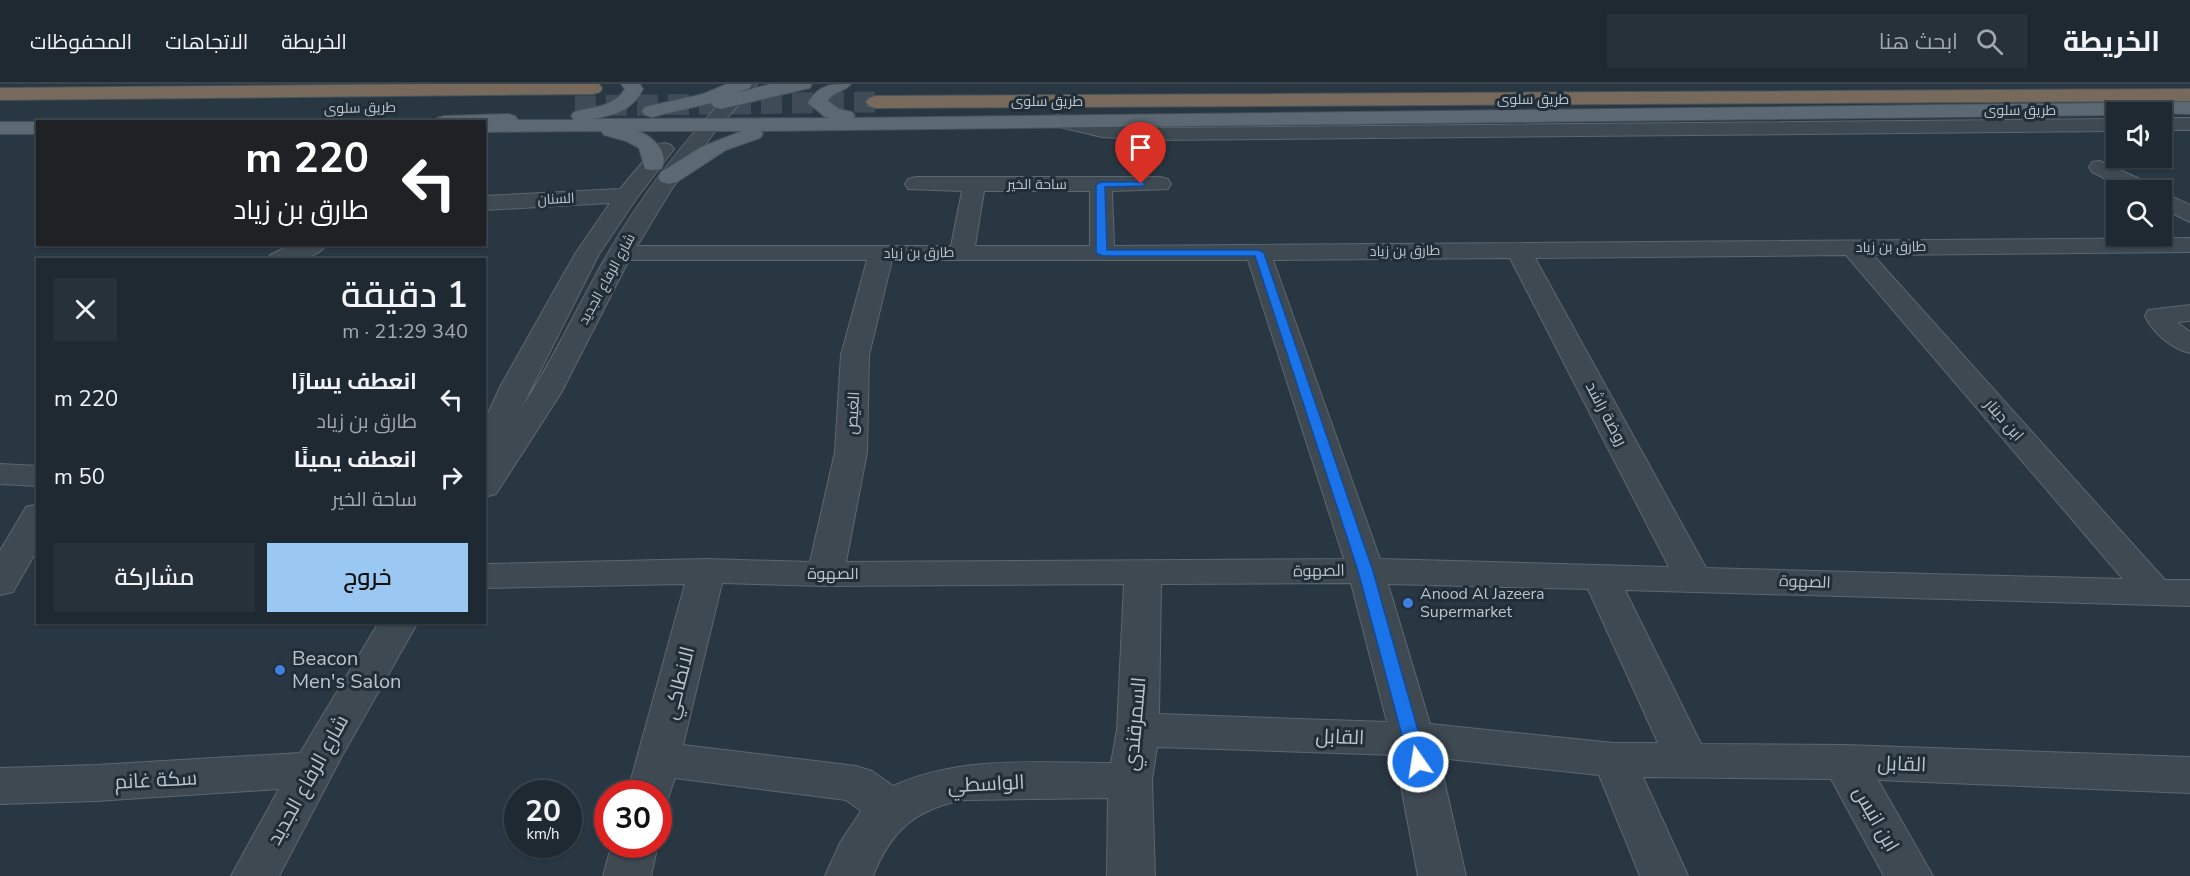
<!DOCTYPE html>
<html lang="ar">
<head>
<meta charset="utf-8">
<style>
  :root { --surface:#1f2932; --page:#27313a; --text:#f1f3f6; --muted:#a1a6ac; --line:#3c454d; --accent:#9ac8f2 }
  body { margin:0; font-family:"Nunito Sans",Cairo,sans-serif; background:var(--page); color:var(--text); direction:rtl; height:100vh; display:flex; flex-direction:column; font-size:22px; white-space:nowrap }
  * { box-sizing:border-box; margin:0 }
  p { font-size:20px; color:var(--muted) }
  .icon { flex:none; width:33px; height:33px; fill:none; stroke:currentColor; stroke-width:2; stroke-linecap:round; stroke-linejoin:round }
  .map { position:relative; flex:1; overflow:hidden; direction:ltr }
  .details { position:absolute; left:36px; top:174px; width:450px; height:366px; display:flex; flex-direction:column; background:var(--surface); border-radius:0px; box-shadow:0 2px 4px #0004,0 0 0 2px var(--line); direction:rtl }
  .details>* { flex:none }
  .guide { position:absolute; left:36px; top:36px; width:450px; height:126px; border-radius:0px; box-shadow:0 2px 4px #0004,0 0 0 2px var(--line); direction:rtl; background:#202124; color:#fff; overflow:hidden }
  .controls { position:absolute; left:2106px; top:18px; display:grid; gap:12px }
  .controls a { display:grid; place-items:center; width:66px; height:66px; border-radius:0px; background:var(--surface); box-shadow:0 2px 4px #0004,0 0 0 2px var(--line); font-size:30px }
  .speed { position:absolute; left:504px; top:696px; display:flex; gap:12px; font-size:30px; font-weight:700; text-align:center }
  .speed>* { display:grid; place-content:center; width:78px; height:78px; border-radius:50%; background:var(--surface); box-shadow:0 2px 4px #0004,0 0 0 2px var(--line); line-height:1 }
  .speed small { font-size:15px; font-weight:400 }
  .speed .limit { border:9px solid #d22; background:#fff; color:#111 }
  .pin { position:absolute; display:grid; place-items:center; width:51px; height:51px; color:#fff; margin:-62px -26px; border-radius:50% 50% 50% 0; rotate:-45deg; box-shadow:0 0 6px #0007 }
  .pin .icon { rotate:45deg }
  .me { position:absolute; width:66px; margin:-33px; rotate:347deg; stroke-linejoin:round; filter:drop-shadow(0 0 4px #0008) }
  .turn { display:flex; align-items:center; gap:21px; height:126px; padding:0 18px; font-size:27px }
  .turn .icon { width:78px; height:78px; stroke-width:2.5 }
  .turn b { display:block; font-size:42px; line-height:51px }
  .round { display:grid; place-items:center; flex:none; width:63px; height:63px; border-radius:0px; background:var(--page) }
  .summary { display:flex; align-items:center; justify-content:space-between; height:102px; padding:0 18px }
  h1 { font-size:36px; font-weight:600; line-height:45px }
  .primary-button { display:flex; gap:12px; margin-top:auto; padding:12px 18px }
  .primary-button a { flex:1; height:69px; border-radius:0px; background:var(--accent); color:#111; font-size:24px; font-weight:600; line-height:69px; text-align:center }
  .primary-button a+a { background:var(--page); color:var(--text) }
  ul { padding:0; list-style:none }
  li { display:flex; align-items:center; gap:18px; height:78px; padding:0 18px }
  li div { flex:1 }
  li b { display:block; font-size:22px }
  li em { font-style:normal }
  header { display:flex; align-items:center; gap:36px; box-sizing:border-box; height:84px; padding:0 30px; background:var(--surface); border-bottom:2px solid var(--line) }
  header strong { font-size:28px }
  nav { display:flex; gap:33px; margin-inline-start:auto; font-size:21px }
  .search { width:420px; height:54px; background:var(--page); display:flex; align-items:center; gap:15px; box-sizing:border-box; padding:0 21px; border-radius:0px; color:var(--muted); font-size:22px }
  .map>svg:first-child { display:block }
</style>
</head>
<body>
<header>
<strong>الخريطة</strong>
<div class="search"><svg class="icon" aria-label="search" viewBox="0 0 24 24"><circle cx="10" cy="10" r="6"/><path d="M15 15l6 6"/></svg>ابحث هنا</div>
<nav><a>الخريطة</a><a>الاتجاهات</a><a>المحفوظات</a></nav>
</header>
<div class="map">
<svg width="2190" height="792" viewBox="0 0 2190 792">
  <rect width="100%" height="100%" fill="#293742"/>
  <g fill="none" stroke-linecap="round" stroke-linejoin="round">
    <polyline stroke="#3f4c57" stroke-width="21" stroke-dasharray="21 10" stroke-linecap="butt" points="575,22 876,18"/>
    <defs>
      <g id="minor">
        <path d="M738,0H757L717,45L671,106L637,162H951L962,107L908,105L905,100L908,95L916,93H1160L1168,95L1171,100L1168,105L1112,107L1114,162L2190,154V168L1873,171L2165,496H2190V522L1625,506L1701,660L1844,661L2190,673V709L1878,696L1933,792H1884L1831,695L1643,693L1688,792H1640L1599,691L1439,674L1466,792H1418L1395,671L1157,663L1152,696L1155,792H1107L1108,714L964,716C916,725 891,746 873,792H825L841,757L861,727L846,716L675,694L665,723L658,725V710H627L685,500L484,504V480L707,475L810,478L835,368L841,271L867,176H629L561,309L496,410L484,413V338L500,303L575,170L610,119L484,126V112L620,105L657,61L664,59L671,61L674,65L636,115L599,170L522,323C554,275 578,221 607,171C643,108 688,52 738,0ZM984,107H1090V162H975ZM1846,171L2123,495L1706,484L1535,174ZM1510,174L1669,483L1380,475L1273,176ZM892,176H1248L1344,475L846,478L867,368L869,271ZM722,499L825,502L1124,500L1117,646L1111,679C1038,679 961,671 893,702L872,687L856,682L683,661ZM1351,499L1387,638L1159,630L1161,500ZM1388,500L1588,505L1658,659H1614L1430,640Z"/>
        <polygon points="1058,31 1102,41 1154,44 2116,35 2116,47 1154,56 1102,53 1051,41 1048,37 1051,33"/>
        <rect x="2162" y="34" width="28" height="12"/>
        <polygon points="2100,77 2153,101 2156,106 2129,106 2092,88 2089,83 2092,78"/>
        <polygon points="2162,108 2190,121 2190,138 2162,124"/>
        <path d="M293,160H327C314,179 286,176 267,176L270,171Z"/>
        <path d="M2190,221V237L2177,238L2190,248V269C2172,265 2153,249 2145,232L2148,226Z"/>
        <polygon points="0,380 38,382 38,402 0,400"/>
        <polygon points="38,420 38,464 13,508 0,511 0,467 26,423"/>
        <polygon points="379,538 418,538 342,672 279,792 231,792 279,705 96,717 0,720 0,684 96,681 300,669"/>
        <polygon points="612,760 658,760 651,792 603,792"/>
      </g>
      <g id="major">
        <path d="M621,0H640L643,5C633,26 615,31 593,35L830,34L825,33L808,19C819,0 830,0 851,0C845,8 833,7 828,17L839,25L852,28L855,32L853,34L2190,18V30L2116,28V31L761,47L763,50L760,54L726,66L677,98L669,100L661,98L658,93L661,88L701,63L742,47H638C652,52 671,69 661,85L653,86L645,85L639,64L626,57L604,51L601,47L484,48V38H434L437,34L444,32L508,30L515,32L518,36H574L571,32L574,28C592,23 614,23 625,5Z"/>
        <polygon points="727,0 752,0 750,4 739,8 771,0 812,0 810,4 721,25 714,23 711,19 652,33 645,31 642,27 645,23 703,10"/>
        <rect x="0" y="38" width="38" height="12"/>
      </g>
      <g id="highway">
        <polygon points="434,0 599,0 602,4 600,8 593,10 0,16 0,4"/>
        <polygon points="2190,5 2190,17 876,24 869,22 866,18 869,14 876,12"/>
      </g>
    </defs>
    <use href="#minor" stroke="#5c676f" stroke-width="2"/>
    <use href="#major" stroke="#47525b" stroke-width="2"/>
    <use href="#highway" stroke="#48545c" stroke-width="2"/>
    <use href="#minor" fill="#3e4952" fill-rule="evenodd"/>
    <use href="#major" fill="#5c6872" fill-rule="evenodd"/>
    <use href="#highway" fill="#77695b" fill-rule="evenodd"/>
  </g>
  <polygon fill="#1a73e8" stroke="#114b97" stroke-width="1.5" points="1141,98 1144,98 1144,102 1105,103 1107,166 1259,166 1264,169 1373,487 1427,678 1424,683 1418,685 1411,683 1409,678 1358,487 1255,172 1102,172 1096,169 1096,101 1101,98"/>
  <g fill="#3f7fe0" stroke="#222e37" stroke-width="2">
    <circle cx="1408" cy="519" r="6"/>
    <circle cx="280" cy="586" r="6"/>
  </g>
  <g text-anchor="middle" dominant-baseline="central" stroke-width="6" stroke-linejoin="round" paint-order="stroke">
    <g font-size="14" fill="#bbc4cc" stroke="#222e37">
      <text x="1533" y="15">طريق سلوى</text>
      <text x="1047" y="17">طريق سلوى</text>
      <text transform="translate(360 24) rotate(-1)">طريق سلوى</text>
      <text x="2020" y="26">طريق سلوى</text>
      <text x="1037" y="100">ساحة الخير</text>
      <text transform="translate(556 115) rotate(-3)">السنان</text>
      <text transform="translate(1891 163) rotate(-1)">طارق بن زياد</text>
      <text transform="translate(1405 167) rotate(-1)">طارق بن زياد</text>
      <text transform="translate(919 169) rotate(-1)">طارق بن زياد</text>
      <text transform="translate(607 195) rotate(-61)">شارع الرفاع الجديد</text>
    </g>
    <g font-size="16" fill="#bbc4cc" stroke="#222e37">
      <text transform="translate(853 329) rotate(-87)">الغيص</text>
      <text transform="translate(1606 330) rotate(62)">روضة راشد</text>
      <text transform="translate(2004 336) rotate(49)">ابن دينار</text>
      <text transform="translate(1319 487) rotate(-1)">الصهوة</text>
      <text x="833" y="490">الصهوة</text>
      <text transform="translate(1805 498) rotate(2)">الصهوة</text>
    </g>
    <g font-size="16" fill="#bbc4cc" stroke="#222e37" text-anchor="start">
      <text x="1420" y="510">Anood Al Jazeera<tspan x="1420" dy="18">Supermarket</tspan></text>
    </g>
    <g font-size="20" fill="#bbc4cc" stroke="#222e37" text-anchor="start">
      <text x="292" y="574">Beacon<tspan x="292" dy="23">Men's Salon</tspan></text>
    </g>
    <g font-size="20" fill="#bbc4cc" stroke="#222e37">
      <text transform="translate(679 599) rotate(-76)">الانطاكي</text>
      <text transform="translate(1135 640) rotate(-85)">السمرقندي</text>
      <text transform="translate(1340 653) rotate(2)">القابل</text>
      <text transform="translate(1902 680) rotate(2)">القابل</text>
      <text transform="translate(156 696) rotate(-3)">سكة غانم</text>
      <text transform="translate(308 696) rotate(-61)">شارع الرفاع الجديد</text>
      <text transform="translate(986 700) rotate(-3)">الواسطي</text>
      <text transform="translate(1876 735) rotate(60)">ابن انيس</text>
    </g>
  </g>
</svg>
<div class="controls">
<a><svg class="icon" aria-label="sound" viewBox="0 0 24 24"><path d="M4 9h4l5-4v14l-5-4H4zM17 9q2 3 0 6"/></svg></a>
<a><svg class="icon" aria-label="search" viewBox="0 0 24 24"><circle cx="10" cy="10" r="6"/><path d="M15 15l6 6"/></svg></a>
</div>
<div class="speed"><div>20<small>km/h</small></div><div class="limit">30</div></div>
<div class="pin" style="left:1141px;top:100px;background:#d93025"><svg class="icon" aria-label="arrive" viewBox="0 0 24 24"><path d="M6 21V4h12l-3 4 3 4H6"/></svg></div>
<svg class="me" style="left:1418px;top:678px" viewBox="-20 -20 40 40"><circle r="17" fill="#1a73e8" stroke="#fff" stroke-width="3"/><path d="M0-11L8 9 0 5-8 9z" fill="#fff"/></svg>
<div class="guide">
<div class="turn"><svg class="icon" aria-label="left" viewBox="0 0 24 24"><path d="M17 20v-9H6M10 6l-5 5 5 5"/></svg><div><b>220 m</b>طارق بن زياد</div></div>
</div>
<section class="details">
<div class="summary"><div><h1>1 دقيقة</h1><p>340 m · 21:29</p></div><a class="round"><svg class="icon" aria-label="close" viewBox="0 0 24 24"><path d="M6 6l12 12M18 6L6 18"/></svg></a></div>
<ul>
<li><svg class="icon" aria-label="left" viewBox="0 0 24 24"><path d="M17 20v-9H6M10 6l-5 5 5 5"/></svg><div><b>انعطف يسارًا</b><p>طارق بن زياد</p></div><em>220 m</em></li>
<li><svg class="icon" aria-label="right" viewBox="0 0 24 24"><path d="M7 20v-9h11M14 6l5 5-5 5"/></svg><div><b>انعطف يمينًا</b><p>ساحة الخير</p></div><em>50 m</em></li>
</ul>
<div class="primary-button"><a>خروج</a><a>مشاركة</a></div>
</section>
</div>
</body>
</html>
